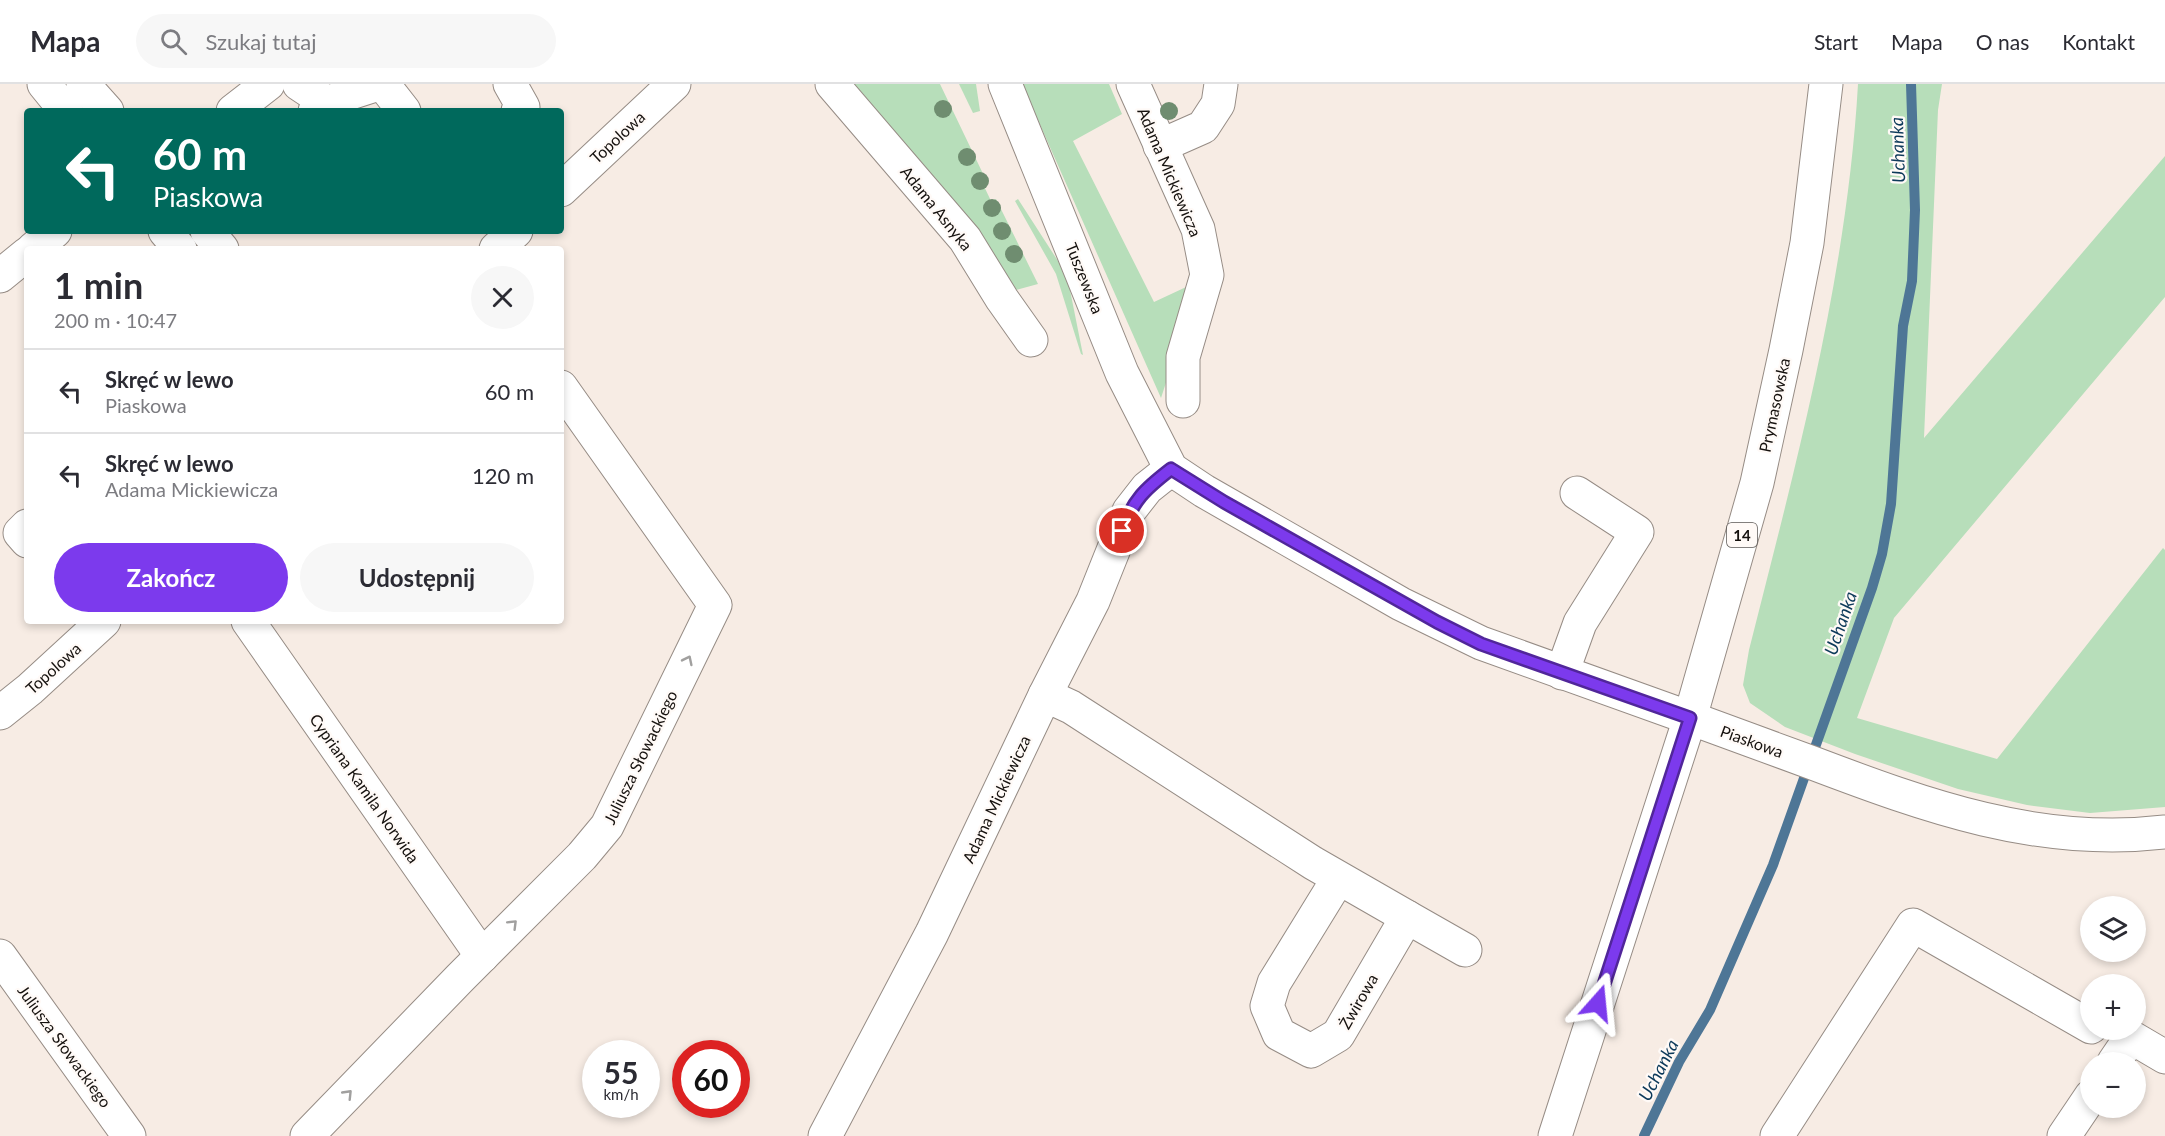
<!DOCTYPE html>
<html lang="pl">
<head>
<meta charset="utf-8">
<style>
  :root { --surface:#fff; --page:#f7f7f7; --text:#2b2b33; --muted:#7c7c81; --line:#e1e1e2; --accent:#7c3aed }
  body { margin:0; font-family:Lato,sans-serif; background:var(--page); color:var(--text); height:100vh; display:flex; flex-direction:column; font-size:22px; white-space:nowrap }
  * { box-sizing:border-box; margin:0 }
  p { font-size:20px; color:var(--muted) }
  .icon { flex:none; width:33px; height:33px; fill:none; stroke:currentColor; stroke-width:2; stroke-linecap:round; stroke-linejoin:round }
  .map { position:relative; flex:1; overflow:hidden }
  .panel { position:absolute; left:24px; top:162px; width:540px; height:378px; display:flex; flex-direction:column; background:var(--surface); border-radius:6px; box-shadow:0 3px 9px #0003 }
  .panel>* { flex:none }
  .top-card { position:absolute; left:24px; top:24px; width:540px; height:126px; border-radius:6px; box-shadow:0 3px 9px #0003; background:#00695c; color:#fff; overflow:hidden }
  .buttons { position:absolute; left:2080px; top:812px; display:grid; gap:12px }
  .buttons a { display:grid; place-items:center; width:66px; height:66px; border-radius:50%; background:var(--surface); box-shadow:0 3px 9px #0003; font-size:30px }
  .speed { position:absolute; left:582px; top:956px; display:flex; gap:12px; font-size:30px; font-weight:700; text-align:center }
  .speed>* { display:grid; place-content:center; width:78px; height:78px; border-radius:50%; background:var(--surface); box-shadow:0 3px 9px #0003; line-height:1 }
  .speed small { font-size:15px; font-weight:400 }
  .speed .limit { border:9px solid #d22; background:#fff; color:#111 }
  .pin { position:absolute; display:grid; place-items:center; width:51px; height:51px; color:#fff; margin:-26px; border:3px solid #fff; border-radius:50%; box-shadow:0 2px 6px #0007 }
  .me { position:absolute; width:66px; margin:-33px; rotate:18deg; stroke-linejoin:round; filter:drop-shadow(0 0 4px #0008) }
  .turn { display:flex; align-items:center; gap:21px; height:126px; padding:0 30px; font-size:27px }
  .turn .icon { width:78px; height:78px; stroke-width:2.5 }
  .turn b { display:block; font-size:42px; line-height:51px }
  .round { display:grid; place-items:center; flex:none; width:63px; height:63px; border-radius:32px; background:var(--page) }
  .summary { display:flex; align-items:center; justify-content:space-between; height:102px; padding:0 30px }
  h1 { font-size:36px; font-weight:700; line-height:45px }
  .button { display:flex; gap:12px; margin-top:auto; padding:12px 30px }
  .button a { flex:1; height:69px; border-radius:36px; background:var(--accent); color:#fff; font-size:24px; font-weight:700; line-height:69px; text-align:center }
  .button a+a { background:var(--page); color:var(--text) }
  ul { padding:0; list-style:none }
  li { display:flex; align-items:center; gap:18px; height:84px; padding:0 30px; border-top:2px solid var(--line) }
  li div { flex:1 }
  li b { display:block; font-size:22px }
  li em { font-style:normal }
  header { display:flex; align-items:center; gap:36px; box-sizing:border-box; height:84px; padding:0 30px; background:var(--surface); border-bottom:2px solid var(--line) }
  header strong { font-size:28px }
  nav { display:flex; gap:33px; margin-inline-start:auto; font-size:21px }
  .search { width:420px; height:54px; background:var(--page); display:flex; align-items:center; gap:15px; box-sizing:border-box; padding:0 21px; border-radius:33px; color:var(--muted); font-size:22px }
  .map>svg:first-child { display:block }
</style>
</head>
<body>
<header>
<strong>Mapa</strong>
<div class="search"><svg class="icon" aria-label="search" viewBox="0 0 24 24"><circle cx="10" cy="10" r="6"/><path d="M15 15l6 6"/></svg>Szukaj tutaj</div>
<nav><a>Start</a><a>Mapa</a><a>O nas</a><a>Kontakt</a></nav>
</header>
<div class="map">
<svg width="2165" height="1052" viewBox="0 0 2165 1052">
  <rect width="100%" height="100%" fill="#f7ece4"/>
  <g fill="#b7deba">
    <polygon points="847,0 940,0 986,96 982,98 991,117 996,115 1038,200 1016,206"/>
    <polygon points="959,0 976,0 980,27 973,29"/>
    <polygon points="1022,0 1109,0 1122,30 1073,57 1154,218 1199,197 1161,314"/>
    <path d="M1858,0H1942L1938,26L1924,354L2165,72V213L1894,534L1857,634L1997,675L2163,464L2165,466V723L2090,729L2027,721L1958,705L1855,670L1785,643L1750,619L1743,601L1749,566C1796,380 1847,193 1858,0Z"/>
    <polygon points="1018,115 1067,191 1083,271 1081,270 1056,190 1015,117"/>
  </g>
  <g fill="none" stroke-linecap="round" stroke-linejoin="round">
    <polyline stroke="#4e7696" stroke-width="10" points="1644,1052 1679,978 1710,926 1773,781 1872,504 1882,470 1891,420 1903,242 1912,197 1915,126 1911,0"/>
    <defs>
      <g id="minor">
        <polyline points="44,0 66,27"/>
        <polyline points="83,0 107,27"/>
        <polyline points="299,0 329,20"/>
        <polyline points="383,0 404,27"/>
        <polyline points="510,0 523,23 518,27"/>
        <polyline points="832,0 965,155 1002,215 1031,256"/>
        <polyline points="1005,0 1122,289 1171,385 1204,407 1401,520 1481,559 1690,634"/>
        <polyline points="1133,0 1198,145 1207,191 1183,273 1183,317"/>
        <polyline points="233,27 268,0"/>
        <polyline points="315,27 347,10 378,0"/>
        <polyline points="1160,62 1203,43 1218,20 1221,0"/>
        <polyline points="561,106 674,0"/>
        <polyline points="165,147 180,165"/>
        <polyline points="207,147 222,165"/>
        <polyline points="33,165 55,147"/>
        <polyline points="496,165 516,147"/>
        <polyline points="0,192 27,170"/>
        <polyline points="27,442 20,449 27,457"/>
        <polyline points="248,537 482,872"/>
        <polyline points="1562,589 1580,539 1637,448 1577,409"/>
        <polyline points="1045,611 1071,623 1313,779 1407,833 1338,951 1311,967 1279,950 1267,922 1274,899 1338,795"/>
        <polyline points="0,629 30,605 104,537"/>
        <polyline points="1407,833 1465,866"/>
        <polyline points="0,872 129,1052"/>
        <polyline points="2114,978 2131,953 2165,973"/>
        <polyline points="307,1052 460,894 582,772 607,742 715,521 561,303"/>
        <polyline points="825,1052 932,849 1045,611 1093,517 1129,427 1147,404 1171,385"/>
        <polyline points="1777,1052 1913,841 2091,943"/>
        <polyline points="2064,1052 2091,1012"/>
      </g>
      <g id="major">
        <path d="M1690,634C1730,649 1770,663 1810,678C1926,722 2039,763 2165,748"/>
        <polyline points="1555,1052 1690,634 1757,399 1786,266 1807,159 1826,0"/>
      </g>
    </defs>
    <use href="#minor" stroke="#968c85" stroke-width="35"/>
    <use href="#major" stroke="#968c85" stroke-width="35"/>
    <use href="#minor" stroke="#fff" stroke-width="33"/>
    <use href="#major" stroke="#fff" stroke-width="33"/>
  </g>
  <g fill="#6f8d70">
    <circle cx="943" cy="25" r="9"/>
    <circle cx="1169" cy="27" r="9"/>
    <circle cx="967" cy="73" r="9"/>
    <circle cx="980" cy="97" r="9"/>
    <circle cx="992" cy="124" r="9"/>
    <circle cx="1002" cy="147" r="9"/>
    <circle cx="1014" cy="170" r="9"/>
  </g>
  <defs><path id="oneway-chevron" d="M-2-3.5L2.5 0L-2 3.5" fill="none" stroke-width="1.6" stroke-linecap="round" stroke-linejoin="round" transform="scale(1.5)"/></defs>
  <g stroke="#a1a09f">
    <use href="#oneway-chevron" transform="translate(688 576) rotate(-64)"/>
    <use href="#oneway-chevron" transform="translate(513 840) rotate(-45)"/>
    <use href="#oneway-chevron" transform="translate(348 1010) rotate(-46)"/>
  </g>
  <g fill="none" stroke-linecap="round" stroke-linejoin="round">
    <defs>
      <path id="route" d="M1122,447C1133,416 1145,405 1171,385L1224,418L1437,538L1481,560L1690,634L1598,919"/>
    </defs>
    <use href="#route" stroke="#51269a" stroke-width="15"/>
    <use href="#route" stroke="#7c3aed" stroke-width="10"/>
  </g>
  <g text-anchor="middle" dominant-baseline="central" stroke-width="4.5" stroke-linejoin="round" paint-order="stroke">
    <rect fill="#fffaf7" stroke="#5b5754" stroke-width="1.5" x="1727" y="439" width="30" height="24" rx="4.5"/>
    <g font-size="15" font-weight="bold" fill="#15110e">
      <text x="1742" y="451">14</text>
    </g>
    <g font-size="16" fill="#15110e" stroke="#fffaf7">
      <text transform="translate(617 53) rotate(-43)">Topolowa</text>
      <text transform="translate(1170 88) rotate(67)">Adama Mickiewicza</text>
      <text transform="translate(937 124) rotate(51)">Adama Asnyka</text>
      <text transform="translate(1085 194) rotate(68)">Tuszewska</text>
      <text transform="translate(1774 321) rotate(-78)">Prymasowska</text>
      <text transform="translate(53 584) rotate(-42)">Topolowa</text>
      <text transform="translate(1752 657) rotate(20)">Piaskowa</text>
      <text transform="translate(640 673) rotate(-64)">Juliusza Słowackiego</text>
      <text transform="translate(365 704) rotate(55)">Cypriana Kamila Norwida</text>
      <text transform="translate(996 715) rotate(-65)">Adama Mickiewicza</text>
      <text transform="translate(1358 917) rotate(-60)">Żwirowa</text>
      <text transform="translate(65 962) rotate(54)">Juliusza Słowackiego</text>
    </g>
    <g font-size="18" font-style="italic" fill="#0d3a5a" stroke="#fffaf7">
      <text transform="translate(1897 66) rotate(-92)">Uchanka</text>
      <text transform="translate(1840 539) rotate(-71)">Uchanka</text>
      <text transform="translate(1658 986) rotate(-63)">Uchanka</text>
    </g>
  </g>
</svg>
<div class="buttons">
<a><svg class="icon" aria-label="layers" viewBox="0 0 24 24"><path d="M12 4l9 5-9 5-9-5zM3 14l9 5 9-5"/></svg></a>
<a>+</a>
<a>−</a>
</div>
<div class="speed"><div>55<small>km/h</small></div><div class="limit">60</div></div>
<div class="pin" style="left:1122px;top:447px;background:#d93025"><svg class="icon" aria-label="arrive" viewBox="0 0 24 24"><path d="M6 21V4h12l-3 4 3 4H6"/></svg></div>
<svg class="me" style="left:1598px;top:919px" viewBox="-20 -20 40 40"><path d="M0-17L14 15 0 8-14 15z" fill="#7c3aed" stroke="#fff" stroke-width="4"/></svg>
<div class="top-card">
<div class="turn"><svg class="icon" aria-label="left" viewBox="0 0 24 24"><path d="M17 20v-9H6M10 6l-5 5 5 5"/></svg><div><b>60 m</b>Piaskowa</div></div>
</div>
<section class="panel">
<div class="summary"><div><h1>1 min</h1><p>200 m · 10:47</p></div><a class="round"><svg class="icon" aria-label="close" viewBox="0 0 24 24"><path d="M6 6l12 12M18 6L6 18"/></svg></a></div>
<ul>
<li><svg class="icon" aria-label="left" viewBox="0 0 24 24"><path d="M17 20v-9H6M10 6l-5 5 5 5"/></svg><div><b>Skręć w lewo</b><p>Piaskowa</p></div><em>60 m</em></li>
<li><svg class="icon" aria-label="left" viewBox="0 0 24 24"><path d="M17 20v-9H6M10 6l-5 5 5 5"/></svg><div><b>Skręć w lewo</b><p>Adama Mickiewicza</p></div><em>120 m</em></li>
</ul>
<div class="button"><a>Zakończ</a><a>Udostępnij</a></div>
</section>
</div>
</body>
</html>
